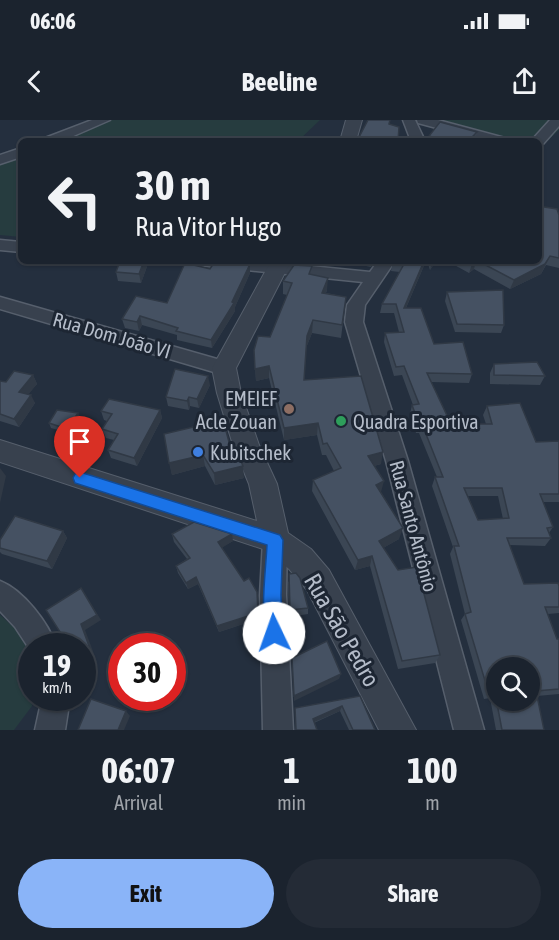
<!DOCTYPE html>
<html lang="en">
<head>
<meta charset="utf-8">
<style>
  :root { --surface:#1b232e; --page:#242b36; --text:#f1f3f6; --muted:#a0a4aa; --line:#39404a; --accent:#8ab4f8 }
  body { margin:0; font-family:"Asap Condensed",sans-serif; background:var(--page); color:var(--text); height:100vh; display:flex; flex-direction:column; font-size:22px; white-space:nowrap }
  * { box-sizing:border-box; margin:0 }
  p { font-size:20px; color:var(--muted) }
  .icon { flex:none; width:33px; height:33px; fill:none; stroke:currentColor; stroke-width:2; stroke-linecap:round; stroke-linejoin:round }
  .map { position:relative; height:610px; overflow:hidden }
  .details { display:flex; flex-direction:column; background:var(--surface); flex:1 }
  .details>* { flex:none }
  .hud { position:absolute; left:18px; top:18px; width:524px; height:126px; border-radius:9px; box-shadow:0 2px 4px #0004,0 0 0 2px var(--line); background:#1b232e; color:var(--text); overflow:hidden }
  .tools { position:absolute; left:486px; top:537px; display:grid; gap:12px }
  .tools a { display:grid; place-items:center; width:54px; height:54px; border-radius:50%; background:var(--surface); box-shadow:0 2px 4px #0004,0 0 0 2px var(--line); font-size:30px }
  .speed { position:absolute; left:18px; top:513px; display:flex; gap:12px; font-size:30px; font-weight:700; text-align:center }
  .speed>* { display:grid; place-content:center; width:78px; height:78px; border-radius:50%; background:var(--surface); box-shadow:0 2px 4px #0004,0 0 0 2px var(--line); line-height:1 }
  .speed small { font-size:15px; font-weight:400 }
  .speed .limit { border:9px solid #d22; background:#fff; color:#111 }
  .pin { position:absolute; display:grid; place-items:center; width:51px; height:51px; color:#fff; margin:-62px -26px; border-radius:50% 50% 50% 0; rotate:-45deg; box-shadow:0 0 6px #0007 }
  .pin .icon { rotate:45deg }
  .me { position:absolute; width:66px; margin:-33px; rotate:357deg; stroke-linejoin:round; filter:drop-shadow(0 0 4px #0008) }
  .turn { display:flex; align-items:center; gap:21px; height:126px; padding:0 18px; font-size:27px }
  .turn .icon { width:78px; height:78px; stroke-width:2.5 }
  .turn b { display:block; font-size:42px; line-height:51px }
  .eta { display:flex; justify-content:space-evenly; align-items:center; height:102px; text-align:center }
  .eta b { font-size:36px; font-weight:700; line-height:42px }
  .action { display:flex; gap:12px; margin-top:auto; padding:12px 18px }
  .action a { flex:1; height:69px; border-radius:36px; background:var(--accent); color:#111; font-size:24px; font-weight:700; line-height:69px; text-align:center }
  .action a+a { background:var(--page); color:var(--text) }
  .status { display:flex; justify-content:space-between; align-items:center; height:42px; padding:0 30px; background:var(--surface); direction:ltr }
  .status svg { height:16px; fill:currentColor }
  header { display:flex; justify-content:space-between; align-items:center; height:78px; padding:0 18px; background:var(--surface); font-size:27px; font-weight:700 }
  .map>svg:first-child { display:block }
</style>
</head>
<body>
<div class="status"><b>06:06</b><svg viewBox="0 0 49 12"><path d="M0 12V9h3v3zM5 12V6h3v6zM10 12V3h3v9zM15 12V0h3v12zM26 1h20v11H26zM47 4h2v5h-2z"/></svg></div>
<header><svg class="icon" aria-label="back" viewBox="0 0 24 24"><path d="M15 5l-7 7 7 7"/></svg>Beeline<svg class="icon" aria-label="share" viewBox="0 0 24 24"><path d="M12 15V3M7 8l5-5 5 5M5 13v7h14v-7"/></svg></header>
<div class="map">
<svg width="559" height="610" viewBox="0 0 559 610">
  <rect width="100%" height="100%" fill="#242f3e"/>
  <g fill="#263c3f">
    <polygon points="99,0 320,0 298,21 44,21"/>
    <polygon points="430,0 559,0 559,10 539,29 538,21 499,21"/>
    <polygon points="21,30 21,117 0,115 0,39"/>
    <polygon points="0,495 31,523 32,586 14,610 0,610"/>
  </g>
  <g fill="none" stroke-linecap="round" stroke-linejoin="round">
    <defs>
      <g id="minor">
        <polygon points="92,0 110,0 62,21 43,21 45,18"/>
        <polygon points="403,0 415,0 425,21 411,21"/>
        <polygon points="417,0 438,0 505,18 507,21 485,21 418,3"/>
        <polygon points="550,0 559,0 559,6 543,24 538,25 538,21 531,21"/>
        <polygon points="21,28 21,37 0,44 0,35"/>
        <polygon points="0,120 21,122 21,132 0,130"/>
        <polygon points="200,141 260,141 370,152 378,141 395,141 365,185 363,202 408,341 484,610 454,610 386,341 345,202 347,185 363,162 208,146 202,145"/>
        <polygon points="0,177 231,243 234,248 231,253 224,255 0,189"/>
        <polygon points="275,409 284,412 287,420 286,475 293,610 263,610 260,475 263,420 266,412"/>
        <path d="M0,461C23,470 49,503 56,526H32V533L15,507L0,491Z"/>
        <polygon points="42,578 70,578 65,610 35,610"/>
      </g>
      <g id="tertiary">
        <polygon points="346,0 362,0 356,21 340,21"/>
        <polygon points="271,141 291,141 236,248 241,273 259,325 277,364 288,413 311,429 329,450 416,610 379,610 307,470 289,449 266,430 0,342 0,320 257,401 249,364 233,325 217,273 212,248"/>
      </g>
    </defs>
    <use href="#minor" stroke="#565f6c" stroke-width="3"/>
    <use href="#tertiary" stroke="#565f6c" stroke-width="2"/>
    <use href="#minor" fill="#38414e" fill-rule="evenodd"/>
    <use href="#tertiary" fill="#38414e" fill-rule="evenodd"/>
  </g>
  <g fill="#3b4654" fill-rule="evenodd">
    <polygon points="477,12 476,16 492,21 428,21 429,16"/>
    <polygon points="559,95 559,148 546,145 541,154 510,169 474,149 469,153 447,141 538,141"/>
    <polygon points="120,141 149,141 141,163 118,161 116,152"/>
    <polygon points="338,141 359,141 358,145"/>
    <polygon points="365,141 376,141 371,147 366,146"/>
    <path d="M393,141H426L406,188L434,224L472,254L469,263L431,262L451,304H486L483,295L487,286L536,322L559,321V382H543L553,407L549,413L551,418L545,426L509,425L524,464L559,466V493L548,494L557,519H559V574L537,576L544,610H496L490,578L484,579L461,500L465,494L450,434L453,427L432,366L435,357H437L419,313H416L410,294L412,285H413L402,255L394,256L384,222L385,213L399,212L394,193H380L382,184L400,152L391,151ZM468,376H498L503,399L478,400Z"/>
    <polygon points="427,141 436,141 430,150"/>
    <polygon points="250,144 250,153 235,187 235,191 212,228 177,220 177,215 142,205 139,211 125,208 122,199 167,183 210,149"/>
    <polygon points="312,155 327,170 326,173 346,177 341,218 312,213 306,228 304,260 381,344 374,346 381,372 380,373 399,419 383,428 440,535 435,543 398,549 370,446 355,450 312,371 313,360 334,351 326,335 322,335 317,315 284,320 269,258 256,261 254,230 270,217 287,175 283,174 283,161"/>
    <polygon points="447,172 504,205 501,213 455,212 445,181"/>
    <polygon points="494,244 545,256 540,265 490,264 490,253"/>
    <polygon points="33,255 37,264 28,274 35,283 19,307 0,301 0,261 6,262"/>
    <polygon points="210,265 199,288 190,286 189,290 168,286 166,277"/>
    <polygon points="160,290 162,298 137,346 111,338 108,330 114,320 106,318 102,309 107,301 104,300 101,291"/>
    <polygon points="80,297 69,313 51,308 49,303"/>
    <polygon points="164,314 232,333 244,358 215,365 205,346 172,355"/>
    <polygon points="63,411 67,418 52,449 2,434 0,432 0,420"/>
    <polygon points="172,414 233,421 222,427 258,499 219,512 198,464 188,469 178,453 176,446 187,439 174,422"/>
    <polygon points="288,461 308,488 308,494 289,497"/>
    <polygon points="360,576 375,610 349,610 340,591 314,603 317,610 295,610 295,589"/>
  </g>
  <g fill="#303945">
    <polygon points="550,136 541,154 510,169 514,160"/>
    <polygon points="144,141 149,141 141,163 139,154"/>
    <polygon points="372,141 376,141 371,147"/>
    <polygon points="424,141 426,141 402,197 404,188"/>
    <polygon points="432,141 436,141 430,150"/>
    <polygon points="476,141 474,149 469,153 472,144"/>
    <polygon points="250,144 250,153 235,187 235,191 212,228 211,220 232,182"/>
    <polygon points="328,158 327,170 321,185 322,173"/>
    <polygon points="140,196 142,205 139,211 137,202"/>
    <polygon points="313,200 312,213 306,228 307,216"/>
    <polygon points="269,246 269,258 256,261 255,249"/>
    <polygon points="33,255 37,264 23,281 19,272"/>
    <polygon points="208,256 210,265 199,288 197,279"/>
    <polygon points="31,275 35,283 19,307 14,299"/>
    <polygon points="189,277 190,286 189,290 187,281"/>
    <polygon points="160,290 162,298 137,346 134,338"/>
    <polygon points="78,293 80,297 69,313 67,309"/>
    <polygon points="318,303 317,315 284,320 284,308"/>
    <polygon points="383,332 381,344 365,348 368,336"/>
    <polygon points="203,335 205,346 172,355 169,343"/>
    <polygon points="243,346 244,358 215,365 214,353"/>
    <polygon points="0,348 6,356 0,383"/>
    <polygon points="384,361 381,372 373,376 376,365"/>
    <polygon points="403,408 399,419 376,432 379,421"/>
    <polygon points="63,411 67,418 52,449 47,441"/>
    <polygon points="232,414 233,421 220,429 218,422"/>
    <polygon points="372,436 370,446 355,450 358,440"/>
    <polygon points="196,457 198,464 188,469 186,463"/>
    <polygon points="81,468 101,500 85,510 97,542 82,547 81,504"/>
    <polygon points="257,472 258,499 219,512 217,506"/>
    <polygon points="341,554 339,559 294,581 294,576"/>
    <polygon points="342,586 340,591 312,603 313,599"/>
    <polygon points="126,591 130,596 124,610 118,610"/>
  </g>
  <g fill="#455162" stroke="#303945" stroke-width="1.5" fill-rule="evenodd">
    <polygon points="368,0 390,0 389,4 399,7 398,21 357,21"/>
    <polygon points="440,2 477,12 473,16 492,21 445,21 429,16"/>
    <polygon points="538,27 542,28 538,33"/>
    <polygon points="538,86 557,89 559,95 559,138 550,136 545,144 514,160 478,141 538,141"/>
    <polygon points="120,141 144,141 139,154 116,152"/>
    <polygon points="215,141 250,144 232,182 234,183 211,220 176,211 178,208 140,196 137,202 122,199 136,176 167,183 185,143 210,149"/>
    <path d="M393,141H424L404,188H421L434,224L463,222L472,254L427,253L451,304H492L487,286L520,283L536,322L559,321V374H540L553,407L547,408L551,418H507L524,464L558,463L559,466V487H545L557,519H559V569L536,571L544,610H502L495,573L489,574L465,494L471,492L454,426H459L435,357H443L422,304H419L412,285L419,284L404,246L396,247L385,213L404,212L396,184H382L404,144ZM464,368H502L509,398L478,400ZM496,548H530V580H496Z"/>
    <polygon points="467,141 476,141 472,144"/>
    <polygon points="294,145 312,146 309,154 328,158 322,173 346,177 342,205 313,200 307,216 304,260 361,256 383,332 368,336 384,361 376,365 403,408 379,421 398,450 417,447 440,535 402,541 372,436 358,440 313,360 341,348 327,323 323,324 318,303 284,308 269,246 255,249 254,230 258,216 270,217 292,163 283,161"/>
    <polygon points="503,170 504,205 457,204 447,172"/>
    <polygon points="537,242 545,256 494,255 494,244"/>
    <polygon points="175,249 208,256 197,279 189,277 187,281 166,277"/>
    <polygon points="14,251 33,255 19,272 31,275 14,299 0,294 0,261 6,262"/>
    <polygon points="109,279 160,290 134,338 108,330 118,314 102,309 112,294 101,291"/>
    <polygon points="57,290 78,293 67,309 49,303"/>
    <polygon points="223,300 232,333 237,332 243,346 214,353 203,335 169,343 164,314"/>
    <polygon points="15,396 63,411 47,441 0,428 0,420"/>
    <polygon points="194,402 232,414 218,422 244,461 249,458 257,472 258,493 217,506 196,457 186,463 176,446 190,438 172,414"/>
    <polygon points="296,453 300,458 308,488 290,490 289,454"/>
    <polygon points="81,468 97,495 81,504 93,537 82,540 82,526 67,526 64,518 46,490"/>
    <polygon points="327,521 341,554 294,576 292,538"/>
    <polygon points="360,576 375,610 353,610 342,586 313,599 317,610 296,610 295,588"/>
    <polygon points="91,579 126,591 118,610 78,610"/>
  </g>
  <path fill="#1a73e8" stroke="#114b97" stroke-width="1.5" d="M80,352L280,415L283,420L281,475L283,513L280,519L274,522L268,519C259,497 266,449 267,425L75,363L73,358L75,354Z"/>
  <circle fill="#8d6e63" stroke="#1d2633" stroke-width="2" cx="289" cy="289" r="6"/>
  <circle fill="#2e9e5b" stroke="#1d2633" stroke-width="2" cx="341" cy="301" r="6"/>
  <circle fill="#3f7fe0" stroke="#1d2633" stroke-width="2" cx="198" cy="332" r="6"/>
  <g text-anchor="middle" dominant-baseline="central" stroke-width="6" stroke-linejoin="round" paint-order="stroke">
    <g font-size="20" fill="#b4bcc9" stroke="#1d2633">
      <text transform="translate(112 215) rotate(16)">Rua Dom João VI</text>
      <text transform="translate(414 406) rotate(75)">Rua Santo Antônio</text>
    </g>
    <g font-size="20" fill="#b4bcc9" stroke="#1d2633" text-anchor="start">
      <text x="277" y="278" text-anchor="end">EMEIEF<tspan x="277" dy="23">Acle Zouan</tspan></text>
      <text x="353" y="301">Quadra Esportiva</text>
      <text x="210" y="332">Kubitschek</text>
    </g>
    <g font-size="24" fill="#b4bcc9" stroke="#1d2633">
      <text transform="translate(342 510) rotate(60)">Rua São Pedro</text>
    </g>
  </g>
</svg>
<div class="tools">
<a><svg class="icon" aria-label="search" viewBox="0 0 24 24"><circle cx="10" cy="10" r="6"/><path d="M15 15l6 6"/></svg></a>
</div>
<div class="speed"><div>19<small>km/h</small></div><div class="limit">30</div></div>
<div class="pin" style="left:80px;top:358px;background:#d93025"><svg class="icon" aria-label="arrive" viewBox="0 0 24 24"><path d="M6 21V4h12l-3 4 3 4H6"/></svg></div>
<svg class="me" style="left:274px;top:513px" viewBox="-20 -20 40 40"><circle r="19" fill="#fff"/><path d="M0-13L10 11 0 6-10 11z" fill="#1a73e8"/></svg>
<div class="hud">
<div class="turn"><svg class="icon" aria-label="left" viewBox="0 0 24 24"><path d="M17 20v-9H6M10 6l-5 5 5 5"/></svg><div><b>30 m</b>Rua Vitor Hugo</div></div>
</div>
</div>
<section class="details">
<div class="eta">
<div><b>06:07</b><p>Arrival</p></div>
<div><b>1</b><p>min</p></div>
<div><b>100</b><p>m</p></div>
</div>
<div class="action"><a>Exit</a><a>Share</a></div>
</section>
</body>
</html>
